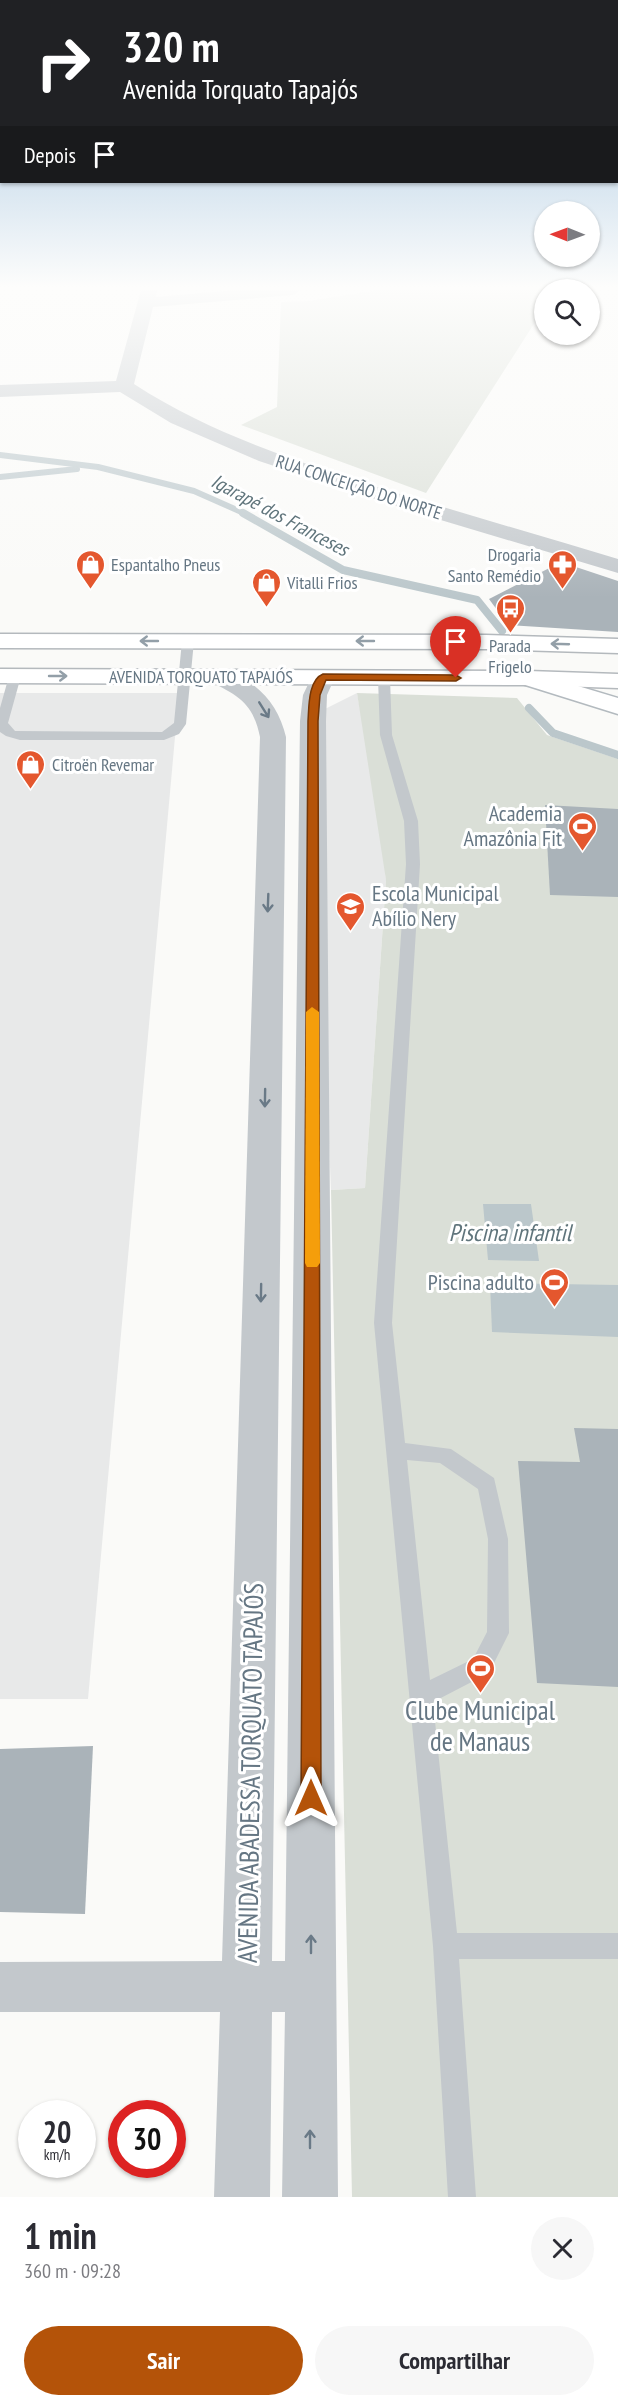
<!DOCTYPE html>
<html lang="pt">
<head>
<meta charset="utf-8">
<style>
  :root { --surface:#fff; --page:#f7f7f7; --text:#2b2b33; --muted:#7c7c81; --accent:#b45309 }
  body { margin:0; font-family:"PT Sans Narrow",sans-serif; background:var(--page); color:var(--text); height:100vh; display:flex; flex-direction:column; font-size:22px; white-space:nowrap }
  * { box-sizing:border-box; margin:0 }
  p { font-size:20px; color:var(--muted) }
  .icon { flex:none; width:33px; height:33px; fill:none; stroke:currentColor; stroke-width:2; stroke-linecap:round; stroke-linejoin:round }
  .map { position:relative; height:2197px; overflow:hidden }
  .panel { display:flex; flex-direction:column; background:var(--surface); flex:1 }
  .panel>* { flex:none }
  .top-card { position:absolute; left:0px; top:0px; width:618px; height:183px; box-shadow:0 2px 4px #0004; background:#202124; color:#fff; overflow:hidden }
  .needle { width:39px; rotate:271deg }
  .fabs { position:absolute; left:534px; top:201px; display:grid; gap:12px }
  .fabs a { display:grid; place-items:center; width:66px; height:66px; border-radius:50%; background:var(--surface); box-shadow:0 2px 4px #0004; font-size:30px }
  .speed { position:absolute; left:18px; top:2100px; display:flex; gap:12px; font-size:30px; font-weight:700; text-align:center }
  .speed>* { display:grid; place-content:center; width:78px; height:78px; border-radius:50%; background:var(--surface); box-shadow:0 2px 4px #0004; line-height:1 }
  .speed small { font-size:15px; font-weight:400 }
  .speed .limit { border:9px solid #d22; background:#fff; color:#111 }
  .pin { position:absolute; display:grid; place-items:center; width:51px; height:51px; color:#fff; margin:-62px -26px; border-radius:50% 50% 50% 0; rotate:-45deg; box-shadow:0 0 6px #0007 }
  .pin .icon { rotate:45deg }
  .me { position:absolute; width:66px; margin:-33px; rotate:0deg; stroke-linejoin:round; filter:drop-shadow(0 0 4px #0008) }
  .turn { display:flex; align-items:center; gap:21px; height:126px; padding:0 24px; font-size:27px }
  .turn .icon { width:78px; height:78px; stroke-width:2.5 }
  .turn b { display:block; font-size:42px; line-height:51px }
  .then { display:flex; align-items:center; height:57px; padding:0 24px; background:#0003; gap:12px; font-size:22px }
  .round { display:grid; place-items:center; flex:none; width:63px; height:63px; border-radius:32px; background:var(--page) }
  .overview { display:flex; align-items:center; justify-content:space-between; height:102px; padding:0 24px }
  h1 { font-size:36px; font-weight:700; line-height:45px }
  .cta { display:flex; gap:12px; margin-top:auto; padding:12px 24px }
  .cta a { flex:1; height:69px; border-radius:36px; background:var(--accent); color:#fff; font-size:24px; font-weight:700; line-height:69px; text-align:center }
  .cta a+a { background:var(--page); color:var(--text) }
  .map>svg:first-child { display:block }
</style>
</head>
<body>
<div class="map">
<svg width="618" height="2197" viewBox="0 0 618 2197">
  <rect width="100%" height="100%" fill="#fafaf8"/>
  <g fill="#e8e9e9">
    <polygon points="0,693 179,693 88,1699 0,1699"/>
    <polygon points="357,693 381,824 386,880 365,1188 331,1190 311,716"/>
  </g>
  <g fill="#dadfd7">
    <polygon points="378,290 544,290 544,308 426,493 241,425 277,407 281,302 309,301"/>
    <polygon points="357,693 517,698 547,735 618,759 618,2197 352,2197 331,1190 365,1188 386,880"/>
  </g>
  <g fill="#bbc7cb">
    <polygon points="483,1204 531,1204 539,1261 488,1260"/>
    <polygon points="490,1283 618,1285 618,1337 492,1332"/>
  </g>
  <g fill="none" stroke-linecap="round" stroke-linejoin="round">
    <g stroke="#bbc7cb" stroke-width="6">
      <polyline points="0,455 98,467 194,491 246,514"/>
      <polyline points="0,477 77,469"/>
    </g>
    <g stroke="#bbc7cb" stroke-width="8">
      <polyline points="243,513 343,570 477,600 502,631"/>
      <polyline points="529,708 553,733 618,755"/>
    </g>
  </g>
  <g fill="#aab3b9">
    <polygon points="561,562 618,581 618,632 508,625 489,599"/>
    <polygon points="545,805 618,809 618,897 550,895"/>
    <polygon points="574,1428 618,1429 618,1687 537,1683 518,1461 580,1462"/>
    <polygon points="93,1746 85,1914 0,1912 0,1749"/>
  </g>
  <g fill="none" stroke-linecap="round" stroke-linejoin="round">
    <defs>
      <polygon id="secondary" points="528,671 618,698 618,714 519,683 516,678 519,673"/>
      <g id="highway">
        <polygon points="0,634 486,635 618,639 618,653 486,649 0,648"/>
        <polygon points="0,669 528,671 618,674 618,688 528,685 0,683"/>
      </g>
    </defs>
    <use href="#secondary" stroke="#b3babf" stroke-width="3"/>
    <use href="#highway" stroke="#b4b9bd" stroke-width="3"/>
    <g fill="#c3c8cc" fill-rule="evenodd">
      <polygon points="188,637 194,641 186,724 179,734 164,740 20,740 6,736 0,732 0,708 9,676 15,672 21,676 8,723 15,731 162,732 174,723 182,641"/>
      <path d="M384,674L390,678L392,735L418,821L420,864L392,1323L405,1443L451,1449L494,1478L508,1539L509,1633L489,1673L433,1702L457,1933H618V1959H459L476,2197H448L433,1946L374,1323L406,864L404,821L380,735L378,678ZM407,1460L440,1463L478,1489L488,1539L487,1632L473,1659L430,1680Z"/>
    </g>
    <g fill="#c3c8cc" fill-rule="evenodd">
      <path d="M141,290H157L156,297L236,290H301L293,295L153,307L134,384C206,431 287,458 368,484C451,510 535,534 618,559V573L414,512L259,461L171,423L120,392L0,397V385L116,381Z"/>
      <path d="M218,669C254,677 278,702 286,737L272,1961H285L300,721L303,695L314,672L323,670L332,672L335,677L327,695L326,721L338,2197H282L285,2012H272L270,2197H214L220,2012H0V1962L222,1961L260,737C253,703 239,696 209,681L206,676L209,671Z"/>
    </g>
    <use href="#secondary" fill="#fff" fill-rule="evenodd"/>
    <use href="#highway" fill="#fff" fill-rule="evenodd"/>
  </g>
  <defs><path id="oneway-shaft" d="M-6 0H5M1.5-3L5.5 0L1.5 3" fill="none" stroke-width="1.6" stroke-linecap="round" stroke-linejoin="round" transform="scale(1.5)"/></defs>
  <g stroke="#939fa8">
    <use href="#oneway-shaft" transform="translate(149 641) rotate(-180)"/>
    <use href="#oneway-shaft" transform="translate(365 641) rotate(-180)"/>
    <use href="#oneway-shaft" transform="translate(560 644) rotate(-178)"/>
    <use href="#oneway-shaft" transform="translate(58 676)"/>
  </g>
  <g stroke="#6a7a87">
    <use href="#oneway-shaft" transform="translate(264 710) rotate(58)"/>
    <use href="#oneway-shaft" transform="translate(268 903) rotate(92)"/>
    <use href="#oneway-shaft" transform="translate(265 1098) rotate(91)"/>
    <use href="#oneway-shaft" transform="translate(261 1293) rotate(91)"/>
    <use href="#oneway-shaft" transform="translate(311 1944) rotate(-90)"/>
    <use href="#oneway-shaft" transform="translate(310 2139) rotate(-90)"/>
  </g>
  <linearGradient id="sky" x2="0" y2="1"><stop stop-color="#96bcdc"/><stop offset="0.48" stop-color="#fdfdfc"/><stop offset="1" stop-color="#fdfdfc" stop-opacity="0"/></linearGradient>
  <rect width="618" height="598" fill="url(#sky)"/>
  <path fill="#b45309" stroke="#753606" stroke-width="1.5" d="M323,674L456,675L461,678L456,681L326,680L320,695L318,721L321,1798L318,1804L311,1807L304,1804L301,1798L308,721C309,707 308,680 323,674Z"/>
  <polygon fill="#f59e0b" points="312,1007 319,1012 320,1263 317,1267 307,1267 305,1263 306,1012"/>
  <defs>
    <symbol id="shop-pin" viewBox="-11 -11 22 30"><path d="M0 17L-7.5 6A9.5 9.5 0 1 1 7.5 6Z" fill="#e4572e" stroke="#fff"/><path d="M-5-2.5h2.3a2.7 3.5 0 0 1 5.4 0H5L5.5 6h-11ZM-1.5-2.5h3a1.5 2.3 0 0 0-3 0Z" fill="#fff"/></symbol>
    <symbol id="pharmacy-pin" viewBox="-11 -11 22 30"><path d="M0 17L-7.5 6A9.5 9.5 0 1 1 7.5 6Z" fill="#e4572e" stroke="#fff"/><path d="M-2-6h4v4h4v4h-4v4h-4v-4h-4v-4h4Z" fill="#fff"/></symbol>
    <symbol id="bus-pin" viewBox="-11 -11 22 30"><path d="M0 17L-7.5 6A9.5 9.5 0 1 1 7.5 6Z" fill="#e4572e" stroke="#fff"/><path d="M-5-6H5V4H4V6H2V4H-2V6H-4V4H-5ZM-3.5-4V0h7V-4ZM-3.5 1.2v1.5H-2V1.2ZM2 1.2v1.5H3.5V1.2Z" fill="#fff"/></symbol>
    <symbol id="stadium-pin" viewBox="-11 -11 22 30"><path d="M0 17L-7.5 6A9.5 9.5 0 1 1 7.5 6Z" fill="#e4572e" stroke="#fff"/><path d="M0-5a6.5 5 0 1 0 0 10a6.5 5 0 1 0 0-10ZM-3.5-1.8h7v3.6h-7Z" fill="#fff"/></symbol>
    <symbol id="school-pin" viewBox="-11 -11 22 30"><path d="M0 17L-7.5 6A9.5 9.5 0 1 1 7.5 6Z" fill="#e4572e" stroke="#fff"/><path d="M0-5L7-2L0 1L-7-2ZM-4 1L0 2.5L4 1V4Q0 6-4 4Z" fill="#fff"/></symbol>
  </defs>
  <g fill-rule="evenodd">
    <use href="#shop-pin" x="74" y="548" width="33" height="45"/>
    <use href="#pharmacy-pin" x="546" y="548" width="33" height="45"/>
    <use href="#shop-pin" x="250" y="566" width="33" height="45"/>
    <use href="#bus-pin" x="494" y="592" width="33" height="45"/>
    <use href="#shop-pin" x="14" y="748" width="33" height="45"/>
    <use href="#stadium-pin" x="566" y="810" width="33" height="45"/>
    <use href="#school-pin" x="334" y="890" width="33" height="45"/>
    <use href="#stadium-pin" x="538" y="1266" width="33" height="45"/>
    <use href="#stadium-pin" x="464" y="1652" width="33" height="45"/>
  </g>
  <g text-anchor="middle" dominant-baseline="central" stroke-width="6" stroke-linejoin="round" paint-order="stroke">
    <g font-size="18" fill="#657683" stroke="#fff">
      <text transform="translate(359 487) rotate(18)">RUA CONCEIÇÃO DO NORTE</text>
      <text x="201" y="676">AVENIDA TORQUATO TAPAJÓS</text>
    </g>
    <g font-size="18" fill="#657683" stroke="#fff" text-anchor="start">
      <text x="541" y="554" text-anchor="end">Drogaria<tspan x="541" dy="21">Santo Remédio</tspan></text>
      <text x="111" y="564">Espantalho Pneus</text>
      <text x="287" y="582">Vitalli Frios</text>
      <text x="510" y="645" text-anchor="middle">Parada<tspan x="510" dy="21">Frigelo</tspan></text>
      <text x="52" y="764">Citroën Revemar</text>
    </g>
    <g font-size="20" font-style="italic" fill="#60757c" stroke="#fff">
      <text transform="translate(280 515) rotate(28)">Igarapé dos Franceses</text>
    </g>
    <g font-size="22" fill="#657683" stroke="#fff" text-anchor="end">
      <text x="562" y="813">Academia<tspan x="562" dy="25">Amazônia Fit</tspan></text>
      <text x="372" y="893" text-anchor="start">Escola Municipal<tspan x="372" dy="25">Abílio Nery</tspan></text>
      <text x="534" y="1282">Piscina adulto</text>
    </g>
    <g font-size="24" font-style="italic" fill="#60757c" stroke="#fff">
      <text x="510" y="1232">Piscina infantil</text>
    </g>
    <g font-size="27" fill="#657683" stroke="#fff">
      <text x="480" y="1710">Clube Municipal<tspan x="480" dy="31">de Manaus</tspan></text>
    </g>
    <g font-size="27" fill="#657683" stroke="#fff">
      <text transform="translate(250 1773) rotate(-89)">AVENIDA ABADESSA TORQUATO TAPAJÓS</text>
    </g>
  </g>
</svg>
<div class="fabs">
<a><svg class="needle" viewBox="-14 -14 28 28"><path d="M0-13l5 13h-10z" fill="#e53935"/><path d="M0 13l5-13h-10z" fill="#7c7c81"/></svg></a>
<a><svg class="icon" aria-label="search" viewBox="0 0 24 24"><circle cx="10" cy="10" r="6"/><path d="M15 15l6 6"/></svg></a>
</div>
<div class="speed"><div>20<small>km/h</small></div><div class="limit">30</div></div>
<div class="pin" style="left:456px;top:678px;background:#d93025"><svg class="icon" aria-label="arrive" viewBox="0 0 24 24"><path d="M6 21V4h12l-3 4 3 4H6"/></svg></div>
<svg class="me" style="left:311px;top:1798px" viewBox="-20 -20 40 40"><path d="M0-17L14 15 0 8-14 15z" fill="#b45309" stroke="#fff" stroke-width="4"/></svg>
<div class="top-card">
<div class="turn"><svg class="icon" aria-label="right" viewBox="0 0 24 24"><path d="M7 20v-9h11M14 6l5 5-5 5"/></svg><div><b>320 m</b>Avenida Torquato Tapajós</div></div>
<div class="then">Depois<svg class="icon" aria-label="arrive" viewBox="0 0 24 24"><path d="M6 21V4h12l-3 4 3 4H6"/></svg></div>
</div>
</div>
<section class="panel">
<div class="overview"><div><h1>1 min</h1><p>360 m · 09:28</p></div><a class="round"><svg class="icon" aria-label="close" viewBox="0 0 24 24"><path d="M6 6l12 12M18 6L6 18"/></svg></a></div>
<div class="cta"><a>Sair</a><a>Compartilhar</a></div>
</section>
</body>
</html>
